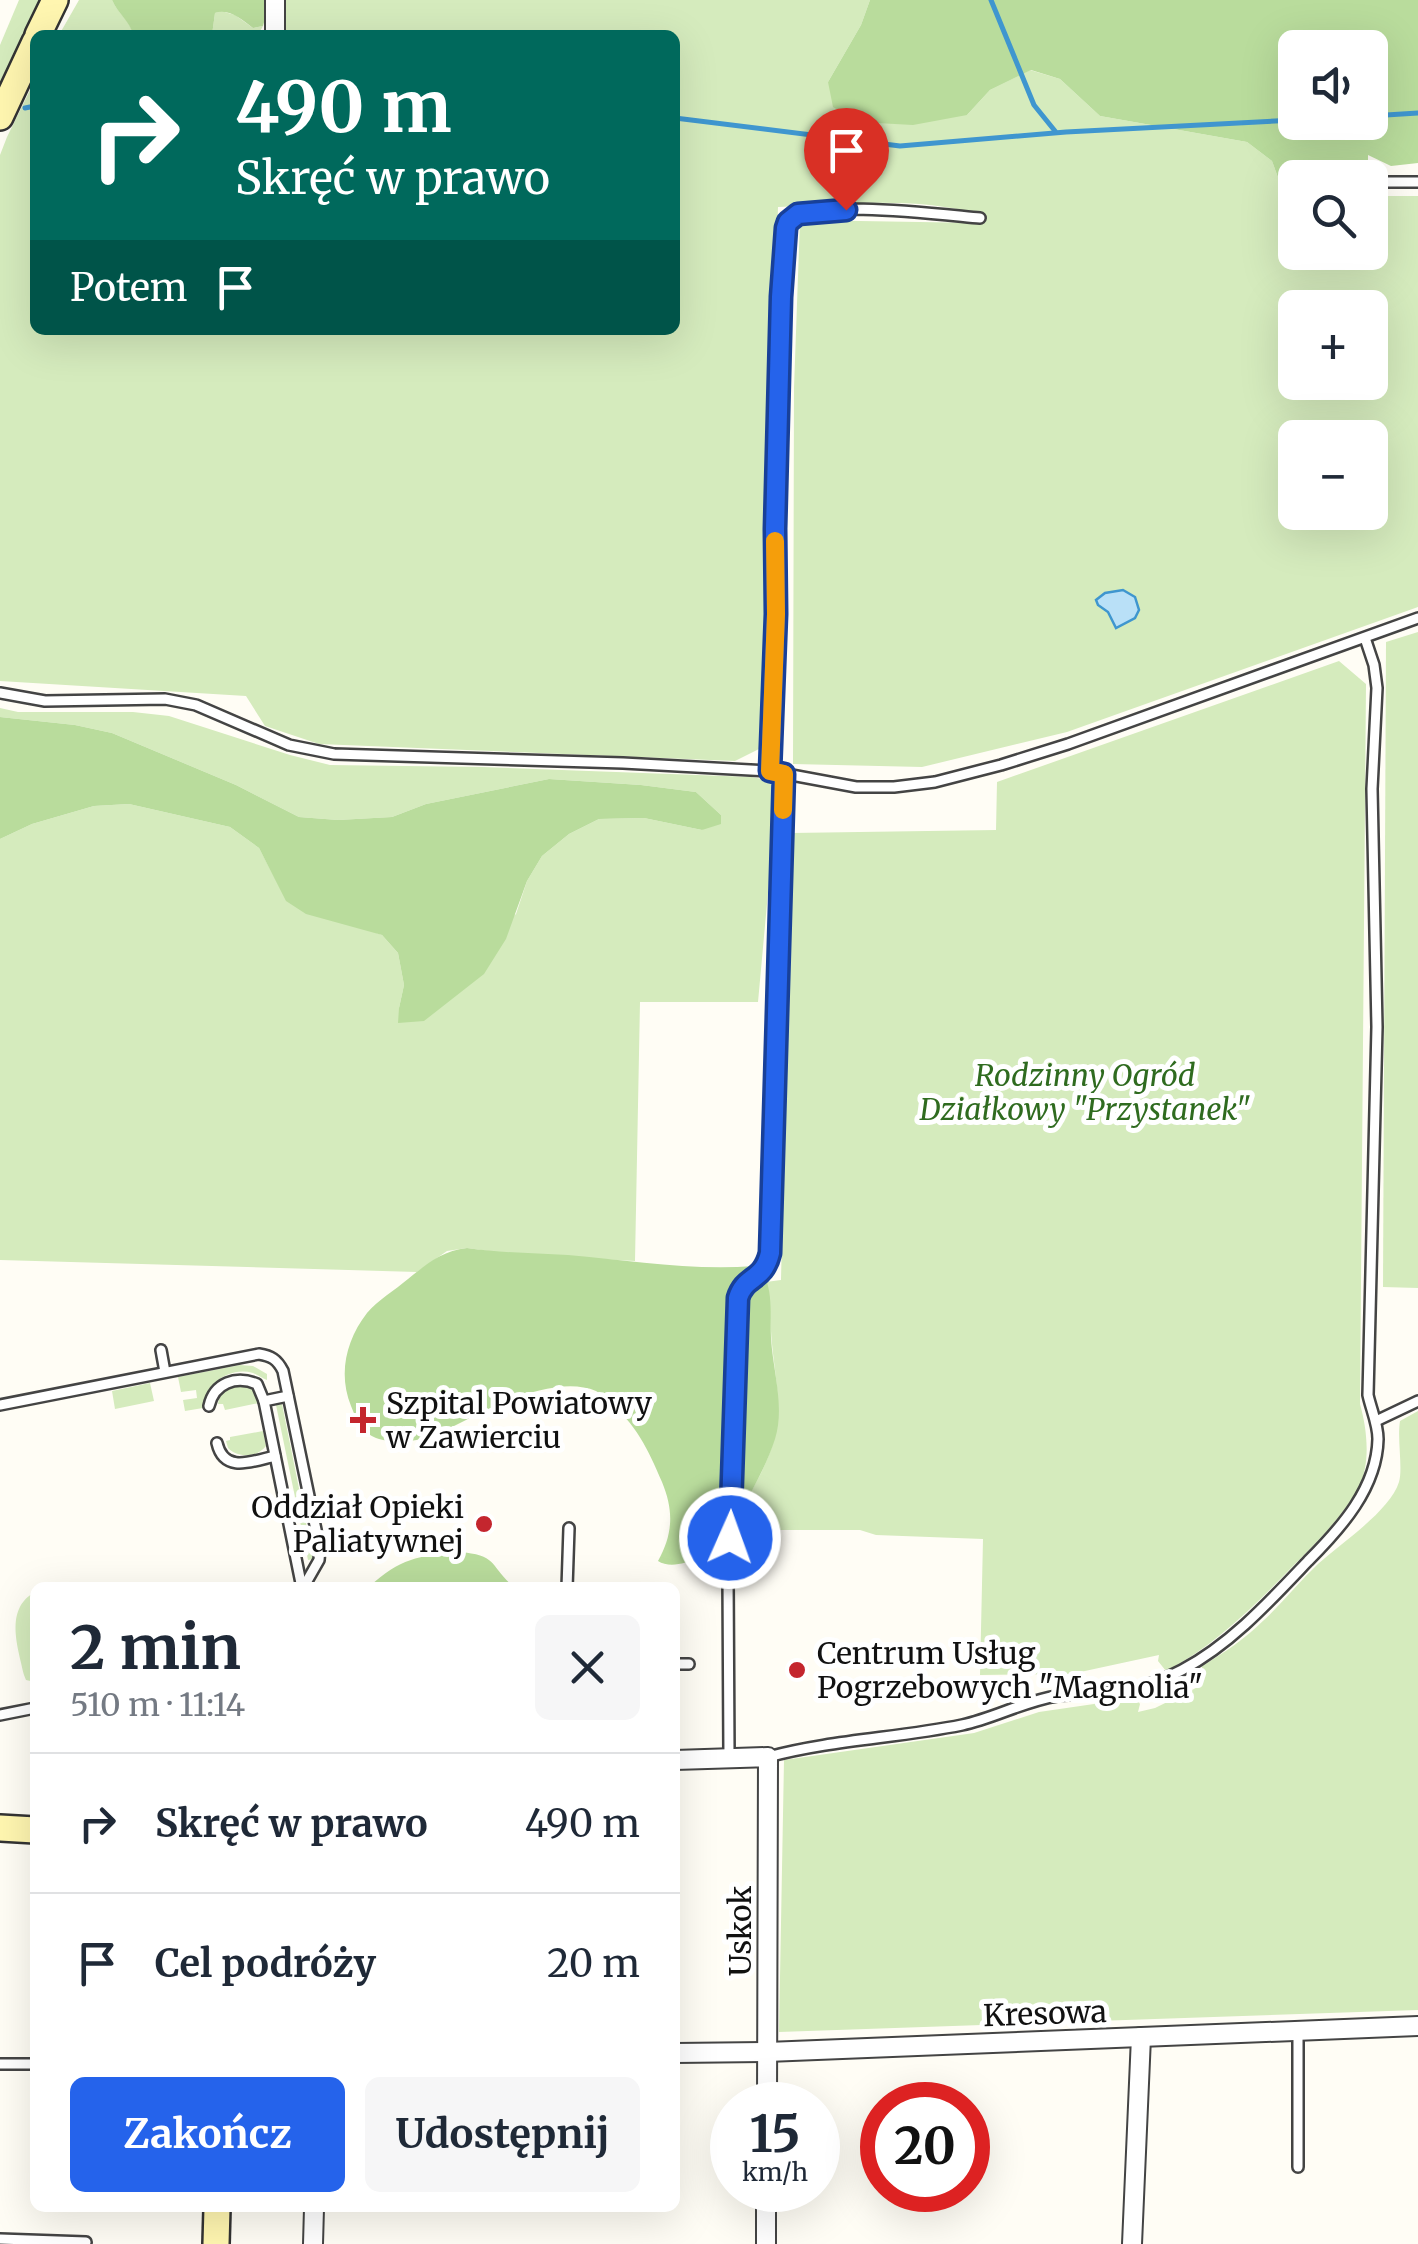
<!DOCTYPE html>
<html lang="pl">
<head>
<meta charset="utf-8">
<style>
  :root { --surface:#fff; --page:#f6f6f7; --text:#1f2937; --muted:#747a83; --line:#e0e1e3; --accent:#2563eb }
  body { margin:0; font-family:Merriweather,serif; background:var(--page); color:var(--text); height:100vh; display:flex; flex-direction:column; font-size:38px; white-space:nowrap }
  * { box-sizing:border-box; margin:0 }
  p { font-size:32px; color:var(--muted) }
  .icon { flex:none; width:55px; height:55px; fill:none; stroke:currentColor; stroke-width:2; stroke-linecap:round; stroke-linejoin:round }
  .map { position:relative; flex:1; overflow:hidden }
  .panel { position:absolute; left:30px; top:1582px; width:650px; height:630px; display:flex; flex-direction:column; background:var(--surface); border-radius:15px; box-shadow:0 10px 40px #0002 }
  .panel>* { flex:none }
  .hud { position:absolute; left:30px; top:30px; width:650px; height:305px; border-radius:15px; box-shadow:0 10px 40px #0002; background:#00695c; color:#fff; overflow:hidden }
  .controls { position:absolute; left:1278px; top:30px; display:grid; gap:20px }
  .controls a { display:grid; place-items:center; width:110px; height:110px; border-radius:15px; background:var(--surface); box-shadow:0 10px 40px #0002; font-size:50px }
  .speed { position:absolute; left:710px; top:2082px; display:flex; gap:20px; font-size:50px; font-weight:700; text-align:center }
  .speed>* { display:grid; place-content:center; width:130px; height:130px; border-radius:50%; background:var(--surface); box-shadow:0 10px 40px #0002; line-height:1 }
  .speed small { font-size:25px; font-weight:400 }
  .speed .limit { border:15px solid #d22; background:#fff; color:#111 }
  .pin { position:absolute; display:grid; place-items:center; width:85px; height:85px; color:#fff; margin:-102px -42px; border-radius:50% 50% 50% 0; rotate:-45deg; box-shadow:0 0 10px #0007 }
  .pin .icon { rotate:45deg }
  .me { position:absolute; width:110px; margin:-55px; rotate:2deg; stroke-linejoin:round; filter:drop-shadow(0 0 8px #0008) }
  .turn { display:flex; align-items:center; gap:35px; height:210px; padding:0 40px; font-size:45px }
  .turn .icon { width:130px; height:130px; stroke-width:2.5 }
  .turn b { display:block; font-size:70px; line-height:85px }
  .then { display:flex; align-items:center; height:95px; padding:0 40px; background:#0003; gap:20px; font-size:38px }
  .round { display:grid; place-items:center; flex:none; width:105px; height:105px; border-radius:15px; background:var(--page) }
  .summary { display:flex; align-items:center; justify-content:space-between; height:170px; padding:0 40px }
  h1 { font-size:60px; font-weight:700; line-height:75px }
  .cta { display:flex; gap:20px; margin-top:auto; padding:20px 40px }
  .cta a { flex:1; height:115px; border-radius:15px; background:var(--accent); color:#fff; font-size:40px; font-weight:700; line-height:115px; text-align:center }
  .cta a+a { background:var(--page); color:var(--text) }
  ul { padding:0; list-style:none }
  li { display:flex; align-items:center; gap:30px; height:140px; padding:0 40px; border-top:2px solid var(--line) }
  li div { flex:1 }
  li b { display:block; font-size:38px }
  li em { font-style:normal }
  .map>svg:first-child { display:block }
</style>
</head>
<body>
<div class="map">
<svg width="1418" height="2244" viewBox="0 0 1418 2244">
  <rect width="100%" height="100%" fill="#fffdf5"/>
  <g fill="#d5ebbd" fill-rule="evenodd">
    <polygon points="19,0 42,0 0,89 0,45"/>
    <path d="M79,0H112C118,14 131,21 133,35H59Z"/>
    <path d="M280,0H870L861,25L828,82L967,115L990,90L1030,70L1060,79L1100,116L1247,142L1272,161L1284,194H1295V252H1370V196H1418V607L1067,732L922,767L793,764L794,388L800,220L979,223L980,215C921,196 839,204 778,207L761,748L735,761L319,744L265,726L246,696L0,681V155L7,137L35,80V330H675V35H280ZM1295,308H1370V382H1295ZM1295,438H1370V512H1295Z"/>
    <polygon points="221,11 235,15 253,28 263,26 258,35 212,35 215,13"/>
    <polygon points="1418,632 1418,1288 1383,1287 1386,642"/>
    <path d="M1339,661L1366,684L1360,1404C1367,1429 1371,1462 1359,1487C1343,1516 1318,1541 1295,1564C1256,1604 1216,1645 1166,1671L1158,1661L1159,1655L1071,1674L980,1675L983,1539L876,1535L860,1530H746L732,1521C755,1487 779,1448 778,1407C778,1386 774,1365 772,1344C770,1323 771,1303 766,1282L781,1280L791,833L996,830L997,782Z"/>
    <polygon points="0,708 18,712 133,712 169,716 290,755 330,765 482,767 751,777 769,780 775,792 772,849 758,1002 640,1002 635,1261 509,1254 467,1248 447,1251 417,1272 0,1260 0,839 32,824 94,806 129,804 230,827 259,848 287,901 382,935 398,953 404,985 399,1008 516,914 527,881 542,856 569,834 599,819 644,818 702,830 721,815 696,792 641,785 549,779 426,804 392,817 338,820 299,817 236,785 112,733 75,725 0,717"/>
    <path d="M240,1365L253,1366L267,1374V1380C262,1378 258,1375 253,1373C229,1366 204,1385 203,1408L185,1411L183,1400L197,1398L196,1390L181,1392L178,1377Z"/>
    <polygon points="150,1383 154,1401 115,1409 112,1391"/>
    <path d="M235,1386L254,1388L259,1394V1403L225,1410L223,1404H218C219,1394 226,1389 235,1386Z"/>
    <polygon points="282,1404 312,1553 314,1559 308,1560 276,1405"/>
    <path d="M1418,1411V2010L779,2032L784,1760L974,1733L1039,1712L1094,1704L1134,1695L1140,1704L1138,1712L1155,1708L1202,1685V1666C1224,1653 1246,1638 1264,1620C1283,1602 1299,1582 1318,1564C1340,1544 1390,1511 1399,1482C1403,1468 1397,1439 1400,1421Z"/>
    <path d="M263,1431L266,1446C257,1458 238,1458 228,1448L226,1441L230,1440V1437Z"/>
    <path d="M35,1592V1682L26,1680L24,1675C18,1647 4,1609 35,1592Z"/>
  </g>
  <g fill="#b9dc9c" fill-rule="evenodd">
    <path d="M112,0H270L263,26L253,28C242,20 229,8 215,13L212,35H133C130,21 118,14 112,0Z"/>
    <path d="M870,0H1418V163L1391,166L1368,155V177L1295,178V195L1284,194L1272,161L1247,142L1100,116L1060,79L1031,70L990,90L967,115L913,125L859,122L833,107L828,82L861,25ZM1295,48H1370V122H1295Z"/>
    <polygon points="0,717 75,725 112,733 236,785 299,817 338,820 392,817 426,804 549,779 641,785 696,792 721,815 721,824 702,830 644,818 599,819 569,834 542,856 527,881 506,939 484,974 424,1021 398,1023 399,1008 404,985 398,953 382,935 306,914 286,901 259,848 230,827 129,804 94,806 32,824 0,839"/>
    <path d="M467,1248C501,1253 534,1253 568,1255C629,1260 692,1271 754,1266C758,1269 762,1272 765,1277C773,1295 770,1319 771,1338C773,1371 785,1407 775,1439C765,1471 740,1514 720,1541C708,1556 675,1572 658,1561C673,1534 674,1511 662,1482C648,1449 636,1424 608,1401C607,1400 597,1391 596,1391C559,1375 499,1403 466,1420C439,1434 410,1448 379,1439C363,1434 357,1421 351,1406C338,1374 346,1340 367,1313C378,1300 395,1290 408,1279C428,1263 442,1251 467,1248Z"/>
    <path d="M459,1552C499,1555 489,1566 514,1587H369C401,1558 417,1556 459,1552Z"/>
  </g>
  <polygon fill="#b9e0f7" stroke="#3f96cf" stroke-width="2.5" points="1123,590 1135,597 1139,610 1135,618 1116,628 1108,612 1098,605 1096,600 1105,593"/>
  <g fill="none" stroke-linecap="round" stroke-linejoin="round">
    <g stroke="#3f96cf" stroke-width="5">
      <polyline points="991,0 1034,105 1055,131"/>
      <polyline points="25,108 35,106"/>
      <polyline points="1370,116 1418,113"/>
      <polyline points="675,118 900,146 1066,132 1295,120"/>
    </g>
    <defs>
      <g id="lane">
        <polyline points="1377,182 1418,182"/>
        <polyline points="0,693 45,701 165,699 196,705 289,745 334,754 623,763 770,771 856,787 894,787 935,782 1001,765 1068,744 1418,618"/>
        <path d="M770,771L776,614L778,376L781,297L788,221C811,198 944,215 980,218"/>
        <polyline points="161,1350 165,1372"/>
        <polyline points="288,1396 264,1401 302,1588"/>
        <path d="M0,1405L259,1354C271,1356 277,1359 283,1371L320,1549L319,1560L303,1588"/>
        <path d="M209,1406C214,1383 236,1375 257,1384L264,1401"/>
        <polyline points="1376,1421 1418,1401"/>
        <path d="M217,1443C224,1474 253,1461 275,1456"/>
        <polyline points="567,1588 569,1528"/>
        <polyline points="675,1664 689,1664"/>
        <polyline points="0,1715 35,1708"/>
        <polyline points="729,1757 728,1576 736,1314 740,1290 766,1268 770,1253 784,774"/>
        <path d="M768,1757C831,1740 898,1738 962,1725C995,1718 1024,1701 1057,1696C1072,1694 1087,1695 1102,1694C1128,1692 1159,1682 1182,1670C1231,1644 1270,1601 1308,1561C1341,1528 1377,1488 1378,1439C1378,1424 1371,1409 1368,1395L1377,1027L1372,789L1377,688L1374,665L1365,638"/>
        <polyline points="0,2064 35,2064"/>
        <polyline points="1298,2167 1298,2030"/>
        <polyline points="0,2239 86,2242"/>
      </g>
      <g id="street">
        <polyline points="275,0 275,35"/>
        <polyline points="675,1760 768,1757 767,2105"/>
        <polyline points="675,2053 767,2052 1418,2026"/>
        <polyline points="313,2244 314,2208"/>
        <polyline points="766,2244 766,2190"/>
        <polyline points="1132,2244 1141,2037"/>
      </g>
      <g id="secondary">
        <polyline points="38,35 55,0"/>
        <polyline points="0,117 35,42"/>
        <polyline points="0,1828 35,1830"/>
        <polyline points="216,2244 217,2208"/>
      </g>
    </defs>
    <use href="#lane" stroke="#444" stroke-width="14"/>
    <use href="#street" stroke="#444" stroke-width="22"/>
    <use href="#secondary" stroke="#333" stroke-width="30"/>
    <use href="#lane" stroke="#fff" stroke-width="9"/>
    <use href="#street" stroke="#fff" stroke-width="18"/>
    <use href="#secondary" stroke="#fff6b0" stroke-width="25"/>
  </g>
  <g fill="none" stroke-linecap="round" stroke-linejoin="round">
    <defs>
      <path id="route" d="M730,1538L738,1298C745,1275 763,1282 770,1253L784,774L770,771L776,614L775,529L781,297L786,228L788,222L798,214L846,210"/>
    </defs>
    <use href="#route" stroke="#184099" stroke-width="25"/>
    <use href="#route" stroke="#2563eb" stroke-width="18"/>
    <polyline stroke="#f59e0b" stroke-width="18" points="775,541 776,614 770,771 784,774 783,810"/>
  </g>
  <g fill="#c4262e" stroke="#fff" stroke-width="4">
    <path d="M358 1405h10v10h10v10h-10v10h-10v-10h-10v-10h10z"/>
    <circle cx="484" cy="1524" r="10"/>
    <circle cx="797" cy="1670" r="10"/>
  </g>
  <g text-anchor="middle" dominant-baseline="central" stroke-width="10" stroke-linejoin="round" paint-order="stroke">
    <g font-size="30" font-style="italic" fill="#2f6b1f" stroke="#fff">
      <text x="1085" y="1075">Rodzinny Ogród<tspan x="1085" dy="34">Działkowy "Przystanek"</tspan></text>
    </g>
    <g font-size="30" fill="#111" stroke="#fff" text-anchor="start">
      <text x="386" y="1403">Szpital Powiatowy<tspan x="386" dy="34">w Zawierciu</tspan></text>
      <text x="464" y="1507" text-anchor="end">Oddział Opieki<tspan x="464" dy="34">Paliatywnej</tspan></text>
      <text x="817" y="1653">Centrum Usług<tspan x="817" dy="34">Pogrzebowych "Magnolia"</tspan></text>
    </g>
    <g font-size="30" fill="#111" stroke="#fff">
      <text transform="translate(740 1931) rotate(-90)">Uskok</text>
      <text transform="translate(1045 2013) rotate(-2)">Kresowa</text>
    </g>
  </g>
</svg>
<div class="controls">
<a><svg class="icon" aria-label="sound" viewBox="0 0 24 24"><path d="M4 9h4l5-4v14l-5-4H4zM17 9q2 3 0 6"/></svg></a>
<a><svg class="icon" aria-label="search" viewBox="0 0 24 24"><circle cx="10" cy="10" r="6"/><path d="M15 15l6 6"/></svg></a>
<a>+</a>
<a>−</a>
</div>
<div class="speed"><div>15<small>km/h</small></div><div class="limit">20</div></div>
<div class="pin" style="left:846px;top:210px;background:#d93025"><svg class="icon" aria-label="arrive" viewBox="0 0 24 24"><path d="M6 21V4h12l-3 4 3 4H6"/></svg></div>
<svg class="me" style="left:730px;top:1538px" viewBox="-20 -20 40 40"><circle r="17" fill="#2563eb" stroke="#fff" stroke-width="3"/><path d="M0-11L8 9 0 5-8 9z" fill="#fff"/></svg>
<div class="hud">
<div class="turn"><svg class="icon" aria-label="right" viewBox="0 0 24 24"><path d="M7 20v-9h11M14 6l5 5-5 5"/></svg><div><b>490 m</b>Skręć w prawo</div></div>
<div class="then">Potem<svg class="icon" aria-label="arrive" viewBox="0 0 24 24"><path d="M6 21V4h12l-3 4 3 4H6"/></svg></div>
</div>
<section class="panel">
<div class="summary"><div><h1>2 min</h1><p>510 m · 11:14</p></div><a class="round"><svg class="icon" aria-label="close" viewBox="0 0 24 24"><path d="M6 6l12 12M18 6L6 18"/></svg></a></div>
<ul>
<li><svg class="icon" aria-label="right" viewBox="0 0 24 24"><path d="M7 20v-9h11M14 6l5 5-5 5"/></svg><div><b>Skręć w prawo</b></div><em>490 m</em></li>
<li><svg class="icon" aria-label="arrive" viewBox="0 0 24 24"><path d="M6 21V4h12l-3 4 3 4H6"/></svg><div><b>Cel podróży</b></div><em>20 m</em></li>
</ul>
<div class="cta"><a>Zakończ</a><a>Udostępnij</a></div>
</section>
</div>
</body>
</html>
